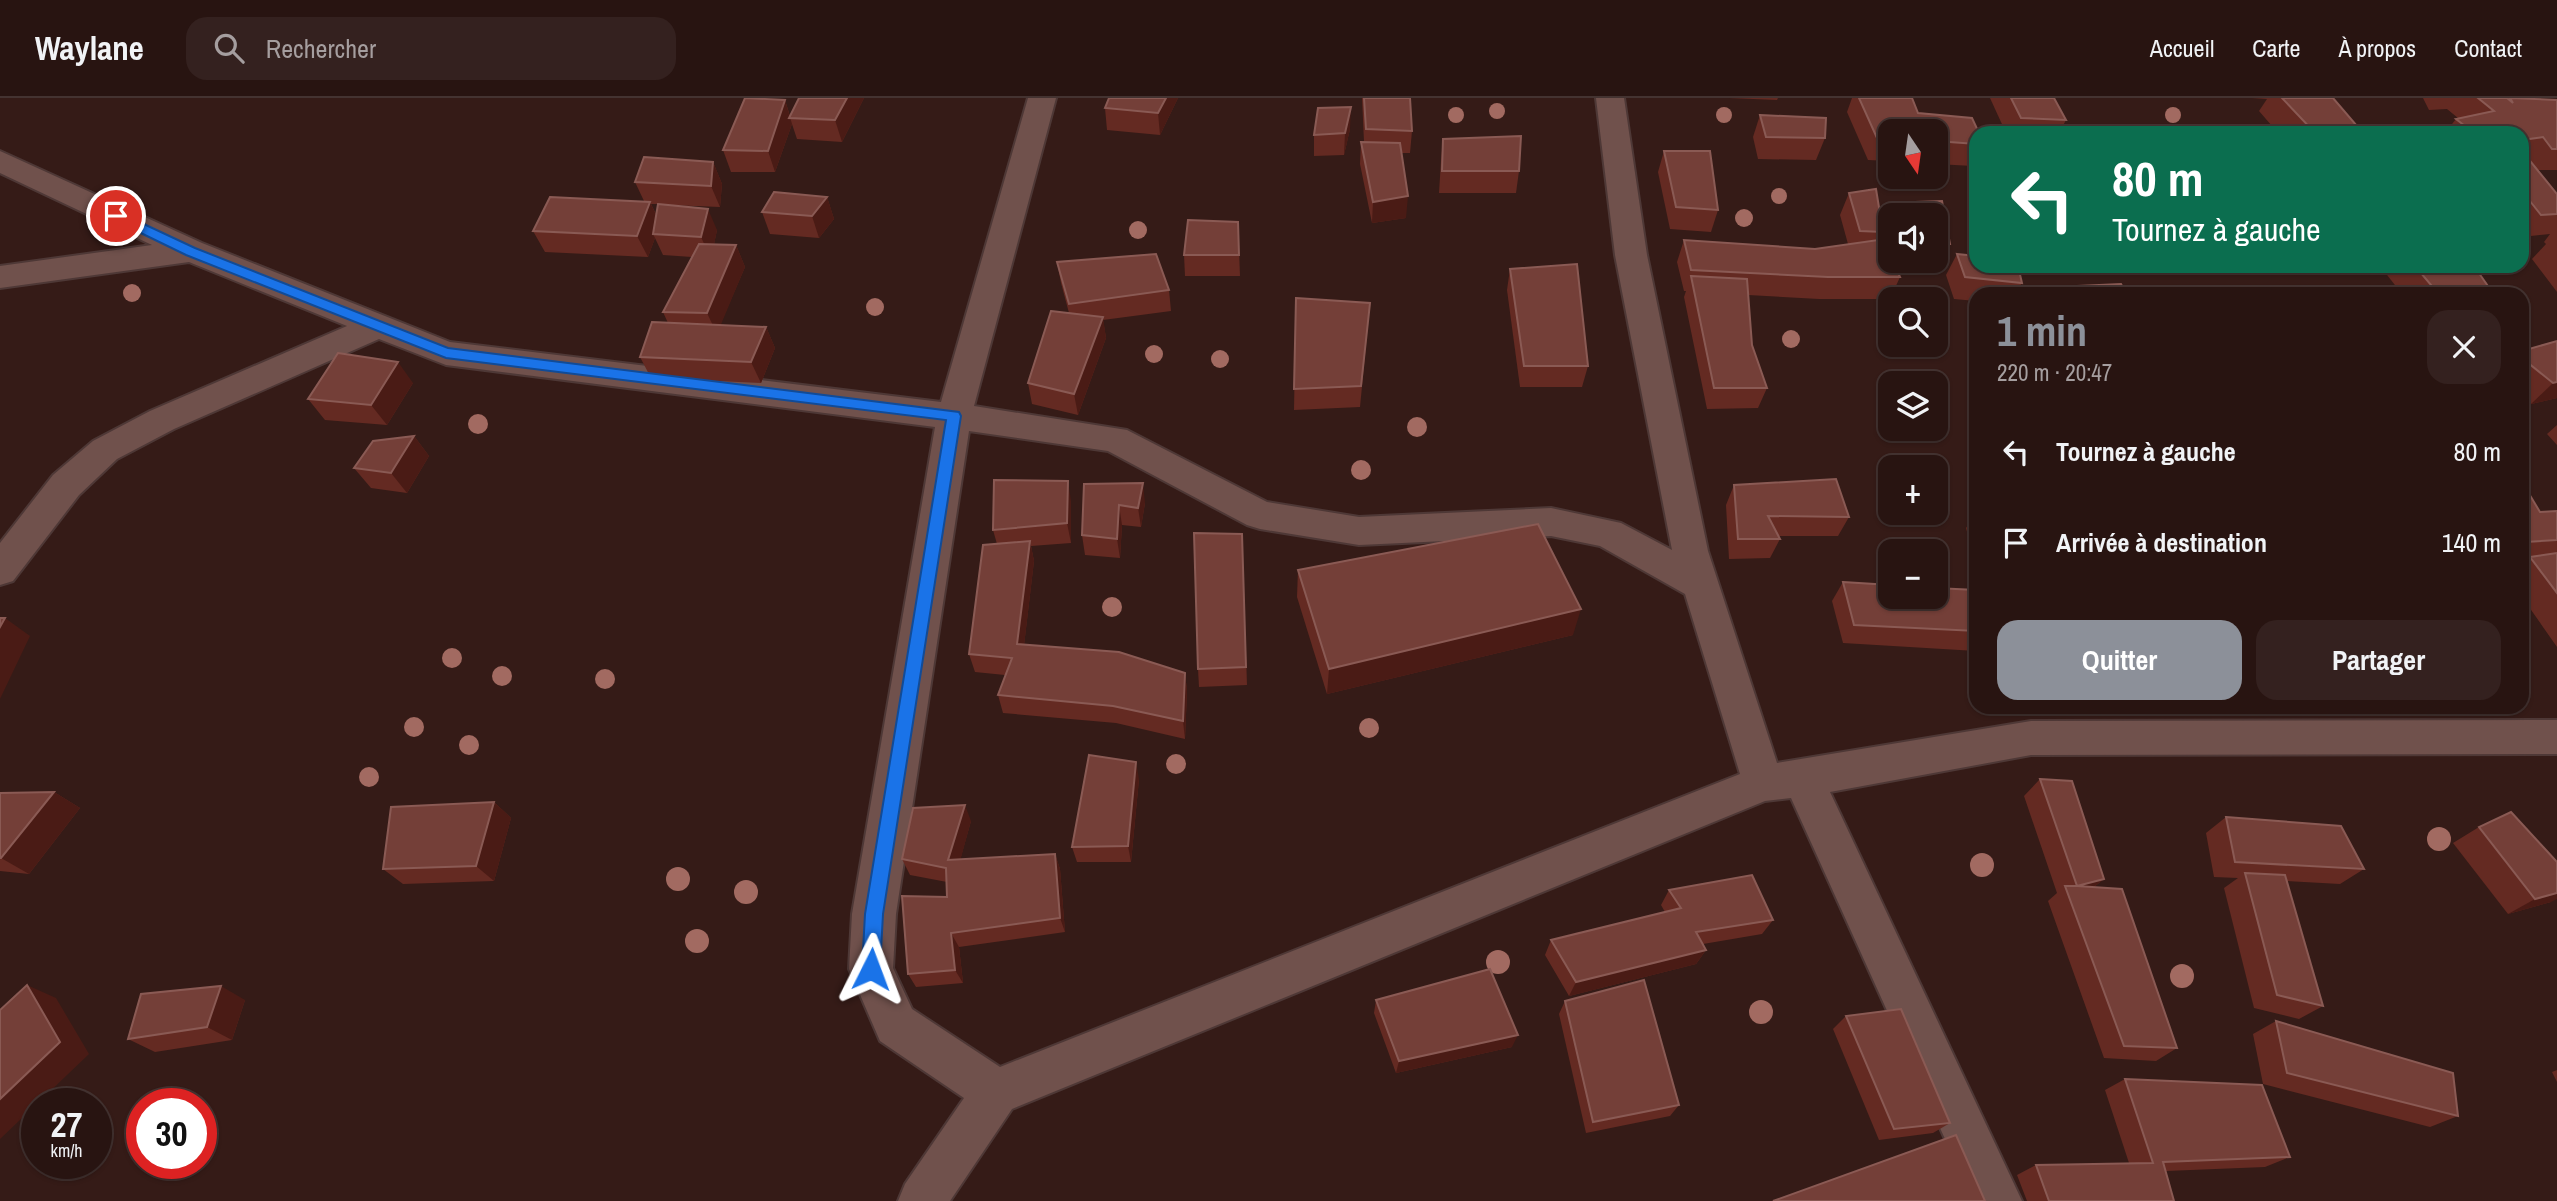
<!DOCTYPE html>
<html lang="fr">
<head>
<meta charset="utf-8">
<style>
  :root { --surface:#281411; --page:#34211f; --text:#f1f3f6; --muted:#a59e9f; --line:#443331; --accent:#8c9099 }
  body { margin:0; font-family:"Archivo Narrow",sans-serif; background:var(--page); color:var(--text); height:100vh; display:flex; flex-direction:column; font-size:26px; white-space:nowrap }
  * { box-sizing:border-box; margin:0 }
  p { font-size:23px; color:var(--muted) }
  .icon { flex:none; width:38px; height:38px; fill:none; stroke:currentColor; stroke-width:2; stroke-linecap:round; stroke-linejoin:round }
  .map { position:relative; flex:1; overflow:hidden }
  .sheet { position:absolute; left:1969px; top:189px; width:560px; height:427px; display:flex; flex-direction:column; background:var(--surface); border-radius:21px; box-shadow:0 2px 5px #0004,0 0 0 2px var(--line) }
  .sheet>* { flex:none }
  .hud { position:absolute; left:1969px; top:28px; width:560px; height:147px; border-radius:21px; box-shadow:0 2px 5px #0004,0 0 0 2px var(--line); background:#0b6e4f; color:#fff; overflow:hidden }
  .needle { width:46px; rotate:167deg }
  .controls { position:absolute; left:1878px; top:21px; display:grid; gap:14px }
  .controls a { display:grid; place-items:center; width:70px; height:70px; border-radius:14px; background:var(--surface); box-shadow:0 2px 5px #0004,0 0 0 2px var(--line); font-size:35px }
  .speed { position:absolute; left:21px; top:990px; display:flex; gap:14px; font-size:35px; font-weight:700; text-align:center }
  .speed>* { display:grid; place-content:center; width:91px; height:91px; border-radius:50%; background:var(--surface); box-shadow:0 2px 5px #0004,0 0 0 2px var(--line); line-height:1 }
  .speed small { font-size:18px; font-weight:400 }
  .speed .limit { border:10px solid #d22; background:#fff; color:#111 }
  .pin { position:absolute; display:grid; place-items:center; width:60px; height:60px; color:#fff; margin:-30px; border:4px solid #fff; border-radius:50%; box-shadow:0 2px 7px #0007 }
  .me { position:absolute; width:77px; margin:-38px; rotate:3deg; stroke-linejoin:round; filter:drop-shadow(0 0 5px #0008) }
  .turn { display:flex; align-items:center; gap:24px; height:147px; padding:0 28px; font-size:32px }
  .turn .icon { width:91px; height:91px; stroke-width:2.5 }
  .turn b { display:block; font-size:49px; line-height:60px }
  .round { display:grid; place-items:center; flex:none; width:74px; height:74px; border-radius:21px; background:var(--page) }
  .head { display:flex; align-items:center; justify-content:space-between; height:119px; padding:0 28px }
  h1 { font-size:42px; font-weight:700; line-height:52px; color:var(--accent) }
  .primary-button { display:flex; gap:14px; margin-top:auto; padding:14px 28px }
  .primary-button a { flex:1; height:80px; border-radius:21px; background:var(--accent); color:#fff; font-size:28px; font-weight:700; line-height:80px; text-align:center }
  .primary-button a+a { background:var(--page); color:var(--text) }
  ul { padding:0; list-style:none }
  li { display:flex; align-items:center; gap:21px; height:91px; padding:0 28px }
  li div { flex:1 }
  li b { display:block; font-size:26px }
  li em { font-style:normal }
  header { display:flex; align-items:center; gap:42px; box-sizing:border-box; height:98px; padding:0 35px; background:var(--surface); border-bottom:2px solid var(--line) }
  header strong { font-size:33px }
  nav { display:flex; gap:38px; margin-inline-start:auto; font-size:24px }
  .search { width:490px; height:63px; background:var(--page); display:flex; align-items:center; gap:18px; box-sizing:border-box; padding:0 24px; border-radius:21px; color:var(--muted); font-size:26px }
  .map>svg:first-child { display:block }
</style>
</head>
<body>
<header>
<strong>Waylane</strong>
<div class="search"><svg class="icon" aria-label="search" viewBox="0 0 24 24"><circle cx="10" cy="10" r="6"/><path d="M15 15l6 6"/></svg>Rechercher</div>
<nav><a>Accueil</a><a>Carte</a><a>À propos</a><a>Contact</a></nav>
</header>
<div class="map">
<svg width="2557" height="1103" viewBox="0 0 2557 1103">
  <rect width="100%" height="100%" fill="#351b17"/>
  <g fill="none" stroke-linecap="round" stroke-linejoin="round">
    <defs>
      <path id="street" d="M1028,0H1056L974,308L1127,332L1267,404L1359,419L1551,410L1621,425L1672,452L1615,157L1596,0H1624L1647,157L1708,453L1777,665L2031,623L2557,622V656L2031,657L1830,694L2022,1103H1973L1791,700L1765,703L1012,1011L950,1103H898L905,1086L964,1000L880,943L849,871L852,816L935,329L446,267L379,241L174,331L117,361L79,397L13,483L0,487V445L53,377L93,343L150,313L347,228L189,164L0,190V168L152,147L0,75V53L202,145L450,244L941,304ZM969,333L1108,353L1247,427L1260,431L1359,447L1551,438L1600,448L1685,496L1740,676L1000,969L912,911L893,870L896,816Z"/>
    </defs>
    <use href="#street" stroke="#4e3836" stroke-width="4"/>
    <use href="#street" fill="#70514c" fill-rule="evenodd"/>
  </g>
  <g fill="#a26a61">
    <circle cx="1497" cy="13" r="8"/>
    <circle cx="1456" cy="17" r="8"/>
    <circle cx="1724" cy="17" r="8"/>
    <circle cx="2173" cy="17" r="8"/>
    <circle cx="1779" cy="98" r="8"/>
    <circle cx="1744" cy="120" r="9"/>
    <circle cx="1138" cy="132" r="9"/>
    <circle cx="132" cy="195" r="9"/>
    <circle cx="875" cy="209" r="9"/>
    <circle cx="1791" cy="241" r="9"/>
    <circle cx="1154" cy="256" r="9"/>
    <circle cx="1220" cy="261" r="9"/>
    <circle cx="478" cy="326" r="10"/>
    <circle cx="1417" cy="329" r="10"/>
    <circle cx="1361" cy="372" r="10"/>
    <circle cx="1112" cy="509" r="10"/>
    <circle cx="452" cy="560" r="10"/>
    <circle cx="502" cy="578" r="10"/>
    <circle cx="605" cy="581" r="10"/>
    <circle cx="414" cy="629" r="10"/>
    <circle cx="1369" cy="630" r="10"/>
    <circle cx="469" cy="647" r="10"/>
    <circle cx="1176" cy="666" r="10"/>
    <circle cx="369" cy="679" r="10"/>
    <circle cx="2439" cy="741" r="12"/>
    <circle cx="1982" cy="767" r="12"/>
    <circle cx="678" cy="781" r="12"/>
    <circle cx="746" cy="794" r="12"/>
    <circle cx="697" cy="843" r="12"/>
    <circle cx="1498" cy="864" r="12"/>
    <circle cx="2182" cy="878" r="12"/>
    <circle cx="1761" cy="914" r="12"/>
  </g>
  <g fill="#642a22" fill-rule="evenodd">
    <polygon points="799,0 864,0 842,44 797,41 792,26 775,74 731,74 723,52 785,2 790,18"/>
    <polygon points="1178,0 1160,37 1107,32 1105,10"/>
    <polygon points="1362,0 1410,0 1412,33 1410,55 1401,55 1406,120 1372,125 1360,66 1361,44 1364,44"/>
    <polygon points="1729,0 1778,0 1777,2"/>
    <polygon points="1852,0 1912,0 1918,15 1976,35 1976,64 1973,68 1936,66 1936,33 1890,33 1890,63 1868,62 1847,14"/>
    <polygon points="1990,0 2054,0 2066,22 2059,35 2006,35"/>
    <polygon points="2252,0 2333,0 2363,35 2235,35 2272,28 2259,13 2267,1"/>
    <polygon points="2423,0 2526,0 2557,2 2557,72 2538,72 2557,96 2557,194 2532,161 2546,146 2544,144 2550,136 2522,139 2522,35 2445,35 2456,21 2458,20 2447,11 2429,12"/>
    <polygon points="1760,17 1825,40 1816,62 1758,61 1753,39"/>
    <polygon points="1350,31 1344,57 1314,58 1314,37"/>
    <polygon points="1443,41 1519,73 1516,95 1439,95 1441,63"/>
    <polygon points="1664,53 1718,112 1711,134 1670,131 1658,74"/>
    <path d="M713,64L722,86L720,109L668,107L717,132L714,146L736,147L745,169L720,227L766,229L775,250L761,285L651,280L640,259L668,225L663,214L692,159L663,157L655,140L648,159L545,154L533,133L644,103L635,84ZM651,106H658L656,116Z"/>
    <path d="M1876,91L1881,120L1888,105L1942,103L1950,146L1939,168L1895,166L1900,179L1890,201H1819L1748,197L1752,247L1767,290L1758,310L1707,311L1684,199L1686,193H1684L1677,164L1684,142L1815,151L1848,146L1840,117L1849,95ZM1890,117H1936V163H1890Z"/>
    <polygon points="827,99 834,121 819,140 770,136 762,114"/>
    <polygon points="1238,124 1240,178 1185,178 1184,157"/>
    <polygon points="1957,156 2022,185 2015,196 1976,196 1976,203 1954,201 1946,177"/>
    <polygon points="1057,164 1169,192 1171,213 1103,222 1106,240 1078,317 1032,306 1028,285 1069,215 1061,185"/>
    <polygon points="2201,168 2250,168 2203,173"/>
    <polygon points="2380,168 2474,168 2490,191 2486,196 2402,196"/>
    <polygon points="1510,171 1588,268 1582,289 1520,289 1507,192"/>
    <polygon points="2056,189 2126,196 2052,196"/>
    <polygon points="1296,200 1368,226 1360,309 1294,312"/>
    <polygon points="2557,243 2557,300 2531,306 2522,299 2522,253"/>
    <polygon points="413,285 387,327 325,322 308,301"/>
    <polygon points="2557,327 2557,347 2547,336"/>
    <polygon points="414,338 429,358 407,395 371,390 354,370"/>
    <polygon points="2522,384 2540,414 2557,413 2557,549 2522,499 2522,466 2526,462 2522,462"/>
    <polygon points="1084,386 1145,405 1141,429 1122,427 1120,460 1085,457 1082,437"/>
    <polygon points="1734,387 1849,419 1838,438 1778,438 1780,441 1770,460 1729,461 1726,407"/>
    <polygon points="1071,403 1071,445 1031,448 1034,463 1024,547 1185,575 1187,593 1185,641 1116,625 1003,615 998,597 1005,577 975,574 969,556 997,446 993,432"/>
    <polygon points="1976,416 1976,468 1966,430"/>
    <polygon points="1242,436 1247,587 1199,589 1198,571"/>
    <polygon points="1298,472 1573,537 1327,596 1297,499"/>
    <polygon points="1843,484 1976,492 1976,553 1843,545 1832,503"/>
    <polygon points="1139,681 1131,764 1077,764 1072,749"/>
    <polygon points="2040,681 2104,781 2094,789 2177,950 2156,963 2104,960 2048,803 2057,795 2024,698"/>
    <polygon points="54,694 80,710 29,776 0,773 0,695"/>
    <polygon points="494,704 511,720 494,783 403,786 383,771"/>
    <polygon points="2226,719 2364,771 2340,786 2286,783 2323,908 2299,921 2254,910 2224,790 2238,780 2214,779 2206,735"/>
    <polygon points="971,723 960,762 1055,756 1060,771 1065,834 959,849 963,885 916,889 908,876 947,799 947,784 910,777 902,761"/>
    <polygon points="2479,729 2551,804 2508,816 2453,745"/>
    <polygon points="1669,792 1773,822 1762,836 1703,846 1706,852 1696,866 1569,898 1545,857 1551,842 1665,814 1661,807"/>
    <polygon points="245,902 232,942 155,954 128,941"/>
    <polygon points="1376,902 1512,949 1396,975 1374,915"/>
    <polygon points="1565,903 1679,1007 1670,1018 1586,1035 1559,916"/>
    <polygon points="1846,918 1950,1025 1933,1035 1879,1042 1833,931"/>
    <polygon points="2276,923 2458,1018 2430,1029 2263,986 2253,936"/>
    <polygon points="2557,972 2557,984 2552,974"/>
    <polygon points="2125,981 2290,1059 2265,1069 2166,1073 2174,1103 2027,1103 2017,1077 2036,1067 2129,1065 2105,992"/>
  </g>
  <g fill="#4a1b15">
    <polygon points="847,0 864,0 842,44 835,22"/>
    <polygon points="1166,0 1178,0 1160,37 1158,15"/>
    <polygon points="785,2 792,26 775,74 768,53"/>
    <polygon points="1351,9 1350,31 1344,57 1345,35"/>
    <polygon points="713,64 722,86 720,109 711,88"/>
    <polygon points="1408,98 1406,120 1372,125 1373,104"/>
    <polygon points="827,99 834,121 819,140 812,118"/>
    <polygon points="650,104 660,125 653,136 655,140 648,159 637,138"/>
    <polygon points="708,111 717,132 711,161 701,139"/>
    <polygon points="736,147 745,169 717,236 707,215"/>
    <polygon points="1103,219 1106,240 1078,317 1074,296"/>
    <polygon points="766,229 775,250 761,285 751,264"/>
    <polygon points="398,264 413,285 387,327 371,307"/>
    <polygon points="2557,284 2557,300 2531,306 2553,285"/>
    <polygon points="414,338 429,358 407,395 391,375"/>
    <polygon points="1068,383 1071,403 1071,445 1067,425"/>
    <polygon points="1143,385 1145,405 1141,429 1138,410"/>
    <polygon points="1119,407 1122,427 1120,460 1117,441"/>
    <polygon points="1030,443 1034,463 1022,565 1017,546"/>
    <polygon points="1581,511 1573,537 1327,596 1329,571"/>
    <polygon points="5,520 30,538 0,601 0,529"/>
    <polygon points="1185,575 1187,593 1185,641 1183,623"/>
    <polygon points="1136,664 1139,681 1131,764 1128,748"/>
    <polygon points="54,694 80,710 29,776 1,760"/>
    <polygon points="494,704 511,720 494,783 476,768"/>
    <polygon points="965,707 971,723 956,778 948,762"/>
    <polygon points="1055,756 1060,771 1065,834 1060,820"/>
    <polygon points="2104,781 2085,796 2077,788"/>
    <polygon points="2557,795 2557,801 2551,804 2508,816 2535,801"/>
    <polygon points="951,835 959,849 963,885 955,872"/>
    <polygon points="1706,852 1696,866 1569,898 1576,884"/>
    <polygon points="27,887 56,900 89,956 0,1041 0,1001"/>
    <polygon points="221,888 245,902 232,942 207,929"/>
    <polygon points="1518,937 1512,949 1396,975 1399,963"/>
  </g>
  <g fill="#743f38" stroke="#8a5a54" stroke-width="2">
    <polygon points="745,0 785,2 768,53 723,52"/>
    <polygon points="799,0 847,0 835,22 789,20"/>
    <polygon points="1109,0 1166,0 1158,15 1105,10"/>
    <polygon points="1364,0 1410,0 1412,33 1366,31"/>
    <polygon points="1859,0 1912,0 1918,15 1972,20 1979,35 1976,35 1976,46 1936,43 1936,33 1890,33 1890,41 1877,40"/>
    <polygon points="2011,0 2054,0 2066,22 2021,20"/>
    <polygon points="2282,0 2333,0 2363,35 2315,35"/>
    <polygon points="2478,0 2507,0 2513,5 2510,0 2557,2 2557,51 2552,51 2543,39 2522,42 2522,35 2474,35 2456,21 2494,13"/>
    <polygon points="1351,9 1345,35 1314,37 1318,10"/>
    <polygon points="1760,17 1826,20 1825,40 1766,39"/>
    <polygon points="2276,27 2283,35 2235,35"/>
    <polygon points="1521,38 1519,73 1442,73 1443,41"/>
    <polygon points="1361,44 1400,45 1408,98 1373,104"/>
    <polygon points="1664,53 1710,53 1718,112 1676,109"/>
    <polygon points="2522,53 2557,96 2557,116 2541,117 2522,93"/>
    <polygon points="644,59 713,64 711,88 635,84"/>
    <polygon points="1876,91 1883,134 1860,133 1849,95"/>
    <polygon points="774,94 827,99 812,118 762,114"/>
    <polygon points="550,99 650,104 637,138 533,133"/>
    <polygon points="1942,103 1950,146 1936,146 1936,117 1891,117 1888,105"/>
    <polygon points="658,106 708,111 701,139 653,136"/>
    <polygon points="1188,122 1238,124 1239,157 1184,157"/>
    <polygon points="1885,141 1890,154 1890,163 1893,163 1900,179 1828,179 1691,172 1684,142 1815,151"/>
    <polygon points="699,146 736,147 707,215 663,214"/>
    <polygon points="1156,156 1169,192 1069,206 1057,164"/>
    <polygon points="1957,156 1976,158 1976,168 2018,168 2022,185 1965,179"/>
    <polygon points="1577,166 1588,268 1524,268 1510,171"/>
    <polygon points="2415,168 2474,168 2490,191 2436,193"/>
    <polygon points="1691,178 1747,181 1752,247 1767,290 1714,290"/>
    <polygon points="2121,186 2126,196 2059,196 2056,189"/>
    <polygon points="1296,200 1370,205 1361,288 1294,291"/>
    <polygon points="1051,213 1103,219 1074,296 1028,285"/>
    <polygon points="652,224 766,229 751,264 640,259"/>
    <polygon points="2557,243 2557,284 2553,285 2522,260 2522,253"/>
    <polygon points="338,255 398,264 371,307 308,301"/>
    <polygon points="414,338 391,375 354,370 373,343"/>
    <polygon points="1836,381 1849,419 1768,418 1780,441 1738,441 1734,387"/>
    <polygon points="994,382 1068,383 1067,425 993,432"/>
    <polygon points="2522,384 2540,414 2557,413 2557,442 2526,444 2522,437"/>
    <polygon points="1143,385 1138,410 1119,407 1117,441 1082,437 1084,386"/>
    <polygon points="1538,426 1581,511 1329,571 1298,472"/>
    <polygon points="1194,435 1242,436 1246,569 1198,571"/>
    <polygon points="1030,443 1017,546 1119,554 1185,575 1183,623 1113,608 998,597 1012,560 969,556 983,447"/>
    <polygon points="2557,455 2557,495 2530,459"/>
    <polygon points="1843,484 1890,487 1890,499 1936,499 1936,490 1976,492 1976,533 1854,527"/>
    <polygon points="0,520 5,520 0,529"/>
    <polygon points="1089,657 1136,664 1128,748 1072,749"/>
    <polygon points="2040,681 2072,683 2104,781 2077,788 2122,791 2177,950 2124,948 2065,788 2077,788"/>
    <polygon points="54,694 1,760 0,760 0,695"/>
    <polygon points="494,704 476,768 383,771 391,709"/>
    <polygon points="965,707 948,762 1055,756 1060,820 951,835 955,872 908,876 902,798 947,799 946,770 902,761 913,710"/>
    <polygon points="2511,714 2557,764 2557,795 2535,801 2479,729"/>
    <polygon points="2226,719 2341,728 2364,771 2235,764"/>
    <polygon points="2245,775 2285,777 2323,908 2277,897"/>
    <polygon points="1752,777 1773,822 1696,834 1706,852 1576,884 1551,842 1681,810 1669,792"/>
    <polygon points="1490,871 1518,937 1399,963 1376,902"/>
    <polygon points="1644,882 1679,1007 1593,1024 1565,903"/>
    <polygon points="27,887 60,944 0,1001 0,912"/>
    <polygon points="221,888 207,929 128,941 141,896"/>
    <polygon points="1901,911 1950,1025 1894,1031 1846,918"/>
    <polygon points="2276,923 2453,975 2458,1018 2287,975"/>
    <polygon points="2125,981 2262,987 2290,1059 2163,1064 2174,1103 2049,1103 2036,1067 2153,1065"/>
    <polygon points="1956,1037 1985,1103 1773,1103"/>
  </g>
  <polygon fill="#1a73e8" stroke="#114b97" stroke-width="2" points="116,113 195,150 448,250 959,314 961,318 883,816 880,871 878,877 871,880 865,877 862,871 865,816 946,322 446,260 186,157 112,121 112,115"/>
</svg>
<div class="controls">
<a><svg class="needle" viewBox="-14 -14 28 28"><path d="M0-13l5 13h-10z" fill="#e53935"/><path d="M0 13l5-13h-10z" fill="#a59e9f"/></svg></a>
<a><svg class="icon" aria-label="sound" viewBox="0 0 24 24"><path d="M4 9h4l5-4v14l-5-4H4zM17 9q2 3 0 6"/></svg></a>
<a><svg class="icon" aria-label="search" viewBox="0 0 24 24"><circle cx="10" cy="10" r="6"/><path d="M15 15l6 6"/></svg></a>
<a><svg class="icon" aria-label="layers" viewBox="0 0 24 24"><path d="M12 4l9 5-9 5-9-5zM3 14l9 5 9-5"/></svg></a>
<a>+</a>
<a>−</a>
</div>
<div class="speed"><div>27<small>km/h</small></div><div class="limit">30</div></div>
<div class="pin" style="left:116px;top:118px;background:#d93025"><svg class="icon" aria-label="arrive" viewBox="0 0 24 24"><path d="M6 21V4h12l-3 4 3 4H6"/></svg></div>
<svg class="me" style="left:871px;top:871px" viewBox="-20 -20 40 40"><path d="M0-17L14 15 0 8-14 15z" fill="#1a73e8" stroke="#fff" stroke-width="4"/></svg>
<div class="hud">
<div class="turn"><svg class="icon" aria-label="left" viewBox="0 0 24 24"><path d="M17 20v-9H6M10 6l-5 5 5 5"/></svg><div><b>80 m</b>Tournez à gauche</div></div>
</div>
<section class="sheet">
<div class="head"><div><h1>1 min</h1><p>220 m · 20:47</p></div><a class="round"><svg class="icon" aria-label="close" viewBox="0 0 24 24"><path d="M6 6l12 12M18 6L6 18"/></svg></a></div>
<ul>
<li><svg class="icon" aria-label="left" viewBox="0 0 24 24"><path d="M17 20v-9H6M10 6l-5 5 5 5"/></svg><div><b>Tournez à gauche</b></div><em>80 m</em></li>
<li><svg class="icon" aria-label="arrive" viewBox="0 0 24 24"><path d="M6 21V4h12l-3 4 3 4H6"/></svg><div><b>Arrivée à destination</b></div><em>140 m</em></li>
</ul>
<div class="primary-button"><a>Quitter</a><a>Partager</a></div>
</section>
</div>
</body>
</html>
